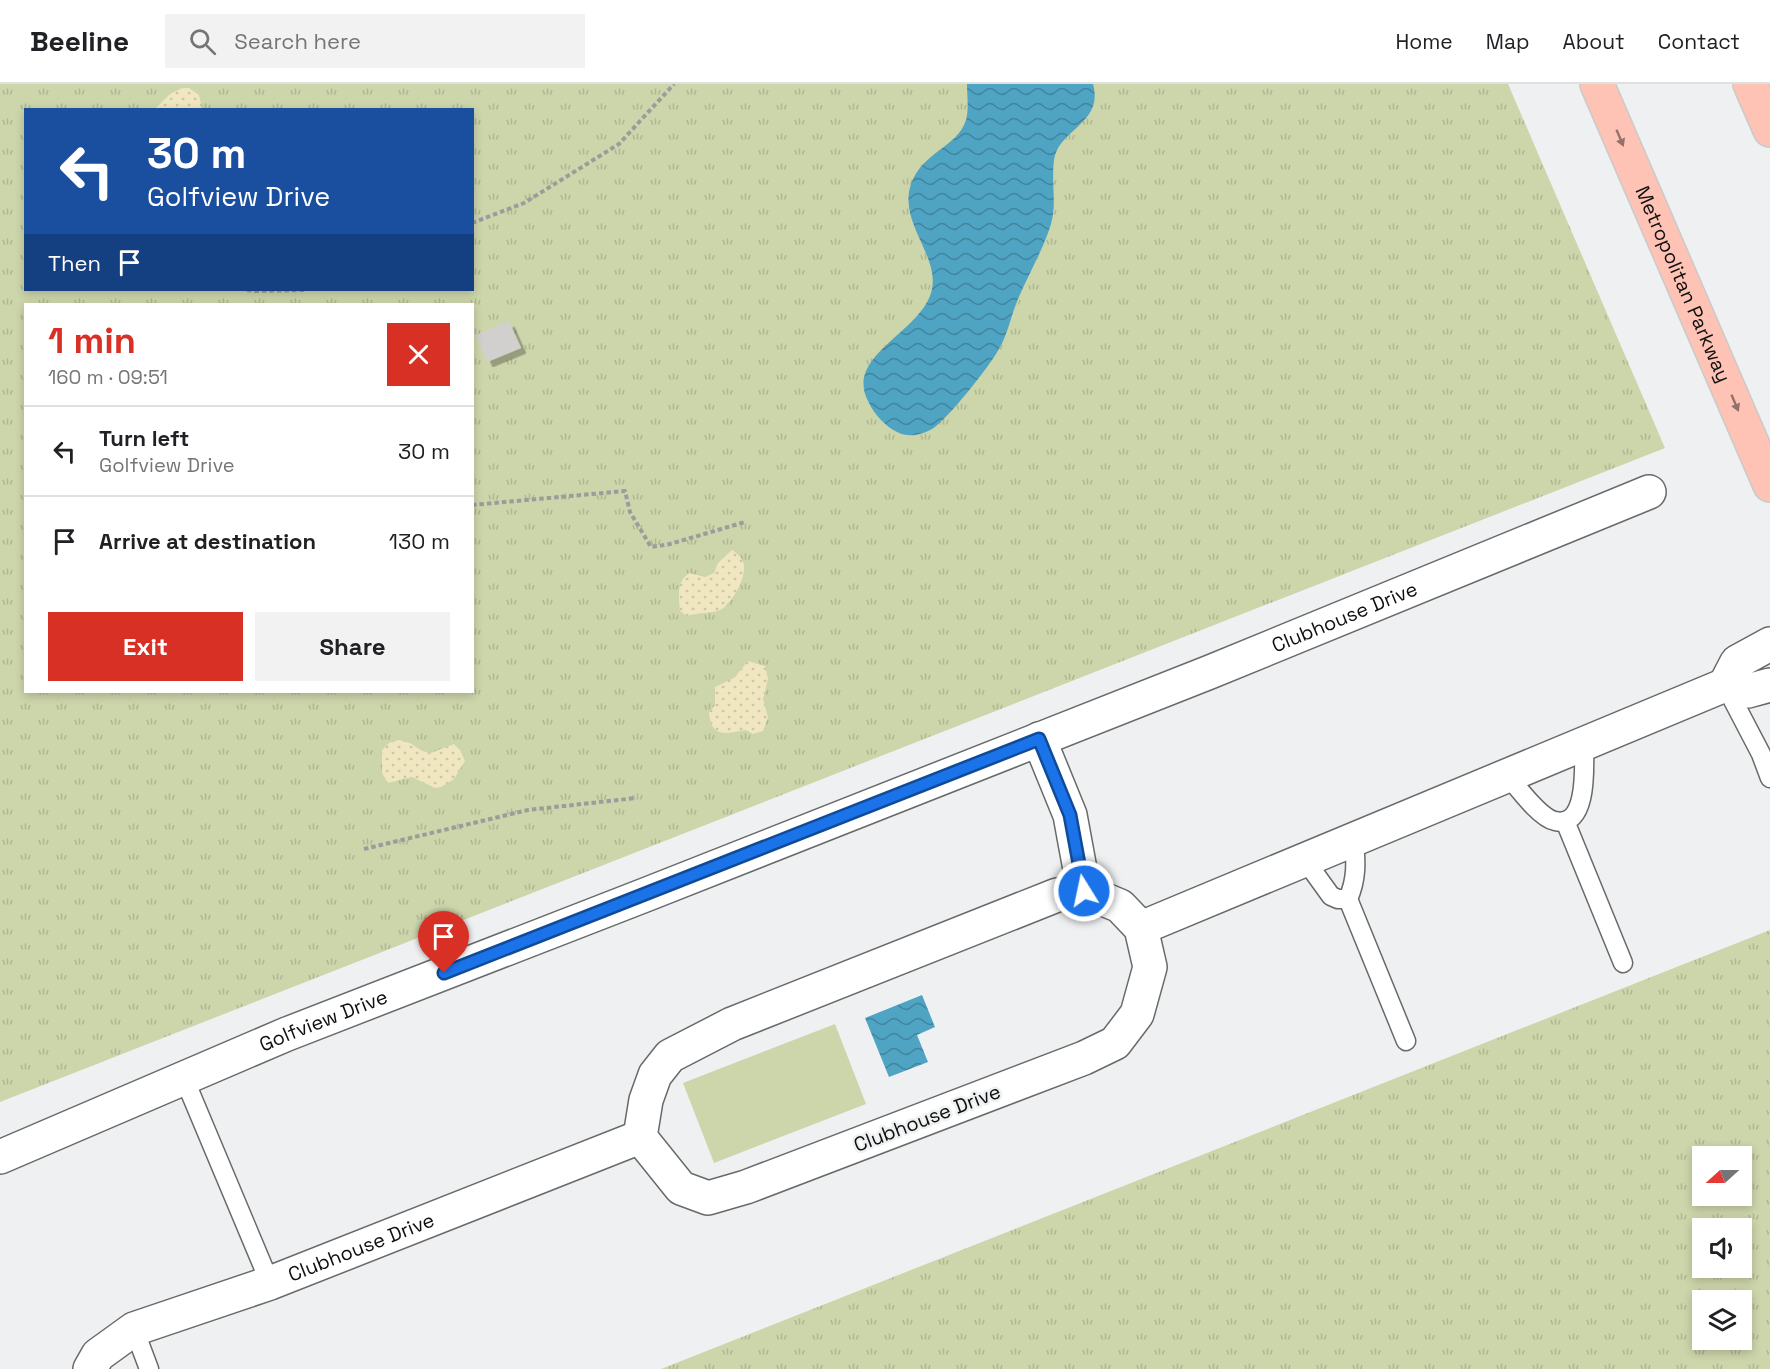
<!DOCTYPE html>
<html lang="en">
<head>
<meta charset="utf-8">
<style>
  :root { --surface:#fff; --page:#f2f2f2; --text:#202124; --muted:#757577; --line:#e0e0e0; --accent:#d93025 }
  body { margin:0; font-family:"Space Grotesk",sans-serif; background:var(--page); color:var(--text); height:100vh; display:flex; flex-direction:column; font-size:22px; white-space:nowrap }
  * { box-sizing:border-box; margin:0 }
  p { font-size:20px; color:var(--muted) }
  .icon { flex:none; width:33px; height:33px; fill:none; stroke:currentColor; stroke-width:2; stroke-linecap:round; stroke-linejoin:round }
  .map { position:relative; flex:1; overflow:hidden }
  .sheet { position:absolute; left:24px; top:219px; width:450px; height:390px; display:flex; flex-direction:column; background:var(--surface); border-radius:0px; box-shadow:0 3px 9px #0003 }
  .sheet>* { flex:none }
  .hud { position:absolute; left:24px; top:24px; width:450px; height:183px; border-radius:0px; box-shadow:0 3px 9px #0003; background:#1a4fa0; color:#fff; overflow:hidden }
  .needle { width:39px; rotate:249deg }
  .tools { position:absolute; left:1692px; top:1062px; display:grid; gap:12px }
  .tools a { display:grid; place-items:center; width:60px; height:60px; border-radius:0px; background:var(--surface); box-shadow:0 3px 9px #0003; font-size:30px }
  .pin { position:absolute; display:grid; place-items:center; width:51px; height:51px; color:#fff; margin:-62px -26px; border-radius:50% 50% 50% 0; rotate:-45deg; box-shadow:0 0 6px #0007 }
  .pin .icon { rotate:45deg }
  .me { position:absolute; width:66px; margin:-33px; rotate:350deg; stroke-linejoin:round; filter:drop-shadow(0 0 4px #0008) }
  .turn { display:flex; align-items:center; gap:21px; height:126px; padding:0 24px; font-size:27px }
  .turn .icon { width:78px; height:78px; stroke-width:2.5 }
  .turn b { display:block; font-size:42px; line-height:51px }
  .then { display:flex; align-items:center; height:57px; padding:0 24px; background:#0003; gap:12px; font-size:22px }
  .round { display:grid; place-items:center; flex:none; width:63px; height:63px; border-radius:0px; background:var(--page) }
  .headline { display:flex; align-items:center; justify-content:space-between; height:102px; padding:0 24px }
  h1 { font-size:36px; font-weight:800; line-height:45px; color:var(--accent) }
  .cta { display:flex; gap:12px; margin-top:auto; padding:12px 24px }
  .cta a { flex:1; height:69px; border-radius:0px; background:var(--accent); color:#fff; font-size:24px; font-weight:800; line-height:69px; text-align:center }
  .cta a+a { background:var(--page); color:var(--text) }
  ul { padding:0; list-style:none }
  li { display:flex; align-items:center; gap:18px; height:90px; padding:0 24px; border-top:2px solid var(--line) }
  li div { flex:1 }
  li b { display:block; font-size:22px }
  li em { font-style:normal }
  header { display:flex; align-items:center; gap:36px; box-sizing:border-box; height:84px; padding:0 30px; background:var(--surface); border-bottom:2px solid var(--line) }
  header strong { font-size:28px }
  nav { display:flex; gap:33px; margin-inline-start:auto; font-size:21px }
  .search { width:420px; height:54px; background:var(--page); display:flex; align-items:center; gap:15px; box-sizing:border-box; padding:0 21px; border-radius:0px; color:var(--muted); font-size:22px }
  .map>svg:first-child { display:block }
</style>
</head>
<body>
<header>
<strong>Beeline</strong>
<div class="search"><svg class="icon" aria-label="search" viewBox="0 0 24 24"><circle cx="10" cy="10" r="6"/><path d="M15 15l6 6"/></svg>Search here</div>
<nav><a>Home</a><a>Map</a><a>About</a><a>Contact</a></nav>
</header>
<div class="map">
<svg width="1770" height="1285" viewBox="0 0 1770 1285">
  <defs>
    <pattern id="grass-tufts" width="24" height="20" patternUnits="userSpaceOnUse" patternTransform="scale(1.5)"><rect width="24" height="20" fill="#cdd5ab"/><path d="M3 7l-1-3M5 7V3M7 7l1-3M15 17l-1-3M17 17v-4M19 17l1-3" fill="none" stroke="#afb692"/></pattern>
    <pattern id="sand-dots" width="8" height="8" patternUnits="userSpaceOnUse" patternTransform="scale(1.5)"><rect width="8" height="8" fill="#f0e7c1"/><path d="M2 2h.1M6 6h.1" fill="none" stroke="#cdc5a5" stroke-width="1.8" stroke-linecap="round"/></pattern>
    <pattern id="water-waves" width="16" height="10" patternUnits="userSpaceOnUse" patternTransform="scale(1.5)"><rect width="16" height="10" fill="#4fa4c4"/><path d="M0 5q4-4 8 0t8 0" fill="none" stroke="#40849e"/></pattern>
    <filter id="shadow"><feDropShadow dx="5.5" dy="5.5" stdDeviation="0" flood-color="#0004"/></filter>
  </defs>
  <rect width="100%" height="100%" fill="#eff0f1"/>
  <g fill="url(#grass-tufts)" fill-rule="evenodd">
    <path d="M0,0H1508L1665,364L0,1018ZM26,26H472V206H26ZM26,220H472V608H26Z"/>
    <path d="M1770,846V1285H661ZM1702,1072H1742V1112H1702ZM1702,1144H1742V1184H1702ZM1702,1216H1742V1256H1702Z"/>
  </g>
  <g fill="url(#sand-dots)">
    <polygon points="182,4 189,4 199,11 202,25 155,25 170,10"/>
    <path d="M732,466C738,470 742,473 744,481C746,494 732,520 720,526C711,530 698,528 687,532L680,527C679,511 676,499 689,489L705,493L714,489L718,479Z"/>
    <path d="M748,577L765,582L768,595L763,615L768,633L763,647L753,650L746,646C725,650 711,654 709,628L715,621V603L734,594Z"/>
    <polygon points="399,656 410,659 422,667 431,669 454,660 460,666 465,677 454,695 441,703 435,704 412,693 388,699 382,689 382,666 389,659"/>
  </g>
  <polygon fill="#cdd5ab" points="835,940 866,1020 714,1079 683,999"/>
  <g fill="url(#water-waves)">
    <path d="M967,0H1093C1104,40 1058,45 1054,76C1051,97 1057,120 1051,140C1043,166 1029,189 1018,215C1011,231 1008,250 999,265C989,283 948,335 932,345C922,351 908,354 897,348C886,343 874,330 869,319C842,271 923,249 932,205C939,171 898,138 911,100C923,67 957,64 966,36C969,26 967,11 967,0Z"/>
    <polygon points="922,911 935,943 917,951 928,978 889,993 865,934"/>
  </g>
  <polygon fill="#d1d0cf" filter="url(#shadow)" points="509,237 521,264 487,278 476,251"/>
  <g fill="none" stroke-linecap="round" stroke-linejoin="round">
    <defs>
      <g id="service">
        <polyline points="1725,601 1761,670 1770,694"/>
        <path d="M1508,692C1518,704 1540,734 1555,737C1589,745 1584,679 1584,660"/>
        <polyline points="1565,737 1623,879"/>
        <path d="M1305,776L1331,812L1338,815H1348C1357,795 1356,778 1354,756"/>
        <polyline points="1348,815 1406,957"/>
        <polyline points="184,994 270,1199"/>
        <polyline points="134,1245 149,1285"/>
      </g>
      <g id="minor">
        <polyline points="1770,560 1737,578 1725,601 1748,607 1770,601"/>
        <polyline points="1039,655 1070,731 1084,807"/>
        <polygon points="1084,807 1120,822 1141,844 1150,883 1137,930 1115,959 1084,974 746,1103 708,1114 681,1104 640,1053 646,1016 655,991 670,972 732,940 1057,811"/>
        <polyline points="1141,844 1725,601"/>
        <path id="s1" d="M0,1073L287,950L645,811L1210,588L1649,408"/>
        <path id="s2" d="M90,1285L98,1271L134,1245L270,1199L640,1053"/>
      </g>
      <g id="primary">
        <path id="s3" d="M1597,0L1770,401"/>
        <polyline points="1750,0 1770,46"/>
      </g>
    </defs>
    <use href="#service" stroke="#686969" stroke-width="21"/>
    <use href="#minor" stroke="#686969" stroke-width="36"/>
    <use href="#primary" stroke="#cacaca" stroke-width="36"/>
    <g stroke="#9b9c9c" stroke-width="4" stroke-dasharray="4.5 3" stroke-linecap="butt">
      <polyline points="472,139 524,119 619,60 674,0"/>
      <polyline points="247,206 255,207 304,206"/>
      <polyline points="472,421 625,407 630,428 651,463 670,460 745,438"/>
      <polyline points="364,765 528,726 636,714"/>
    </g>
    <use href="#service" stroke="#fff" stroke-width="18"/>
    <use href="#minor" stroke="#fff" stroke-width="33"/>
    <use href="#primary" stroke="#fec3b5" stroke-width="33"/>
  </g>
  <defs><path id="oneway-solid" d="M-6-.8H1V-3.2L6.5 0L1 3.2V.8H-6Z" transform="scale(1.5)"/></defs>
  <g fill="#92726a">
    <use href="#oneway-solid" transform="translate(1620 54) rotate(67)"/>
    <use href="#oneway-solid" transform="translate(1735 319) rotate(67)"/>
  </g>
  <g fill="none" stroke-linecap="round" stroke-linejoin="round">
    <defs>
      <polyline id="route" points="444,889 1039,655 1070,731 1084,807"/>
    </defs>
    <use href="#route" stroke="#114b97" stroke-width="15"/>
    <use href="#route" stroke="#1a73e8" stroke-width="10"/>
  </g>
  <g text-anchor="middle" dominant-baseline="central" stroke-width="5" stroke-linejoin="round" paint-order="stroke">
    <g font-size="20" fill="#0e0f0f" stroke="#eff0f1">
      <text stroke="none"><textPath href="#s3" startOffset="218">Metropolitan Parkway</textPath></text>
      <text stroke="none"><textPath href="#s1" startOffset="1449">Clubhouse Drive</textPath></text>
      <text stroke="none"><textPath href="#s1" startOffset="351">Golfview Drive</textPath></text>
      <text transform="translate(927 1034) rotate(-21)">Clubhouse Drive</text>
      <text stroke="none"><textPath href="#s2" startOffset="302">Clubhouse Drive</textPath></text>
    </g>
  </g>
</svg>
<div class="tools">
<a><svg class="needle" viewBox="-14 -14 28 28"><path d="M0-13l5 13h-10z" fill="#e53935"/><path d="M0 13l5-13h-10z" fill="#757577"/></svg></a>
<a><svg class="icon" aria-label="sound" viewBox="0 0 24 24"><path d="M4 9h4l5-4v14l-5-4H4zM17 9q2 3 0 6"/></svg></a>
<a><svg class="icon" aria-label="layers" viewBox="0 0 24 24"><path d="M12 4l9 5-9 5-9-5zM3 14l9 5 9-5"/></svg></a>
</div>
<div class="pin" style="left:444px;top:889px;background:#d93025"><svg class="icon" aria-label="arrive" viewBox="0 0 24 24"><path d="M6 21V4h12l-3 4 3 4H6"/></svg></div>
<svg class="me" style="left:1084px;top:807px" viewBox="-20 -20 40 40"><circle r="17" fill="#1a73e8" stroke="#fff" stroke-width="3"/><path d="M0-11L8 9 0 5-8 9z" fill="#fff"/></svg>
<div class="hud">
<div class="turn"><svg class="icon" aria-label="left" viewBox="0 0 24 24"><path d="M17 20v-9H6M10 6l-5 5 5 5"/></svg><div><b>30 m</b>Golfview Drive</div></div>
<div class="then">Then<svg class="icon" aria-label="arrive" viewBox="0 0 24 24"><path d="M6 21V4h12l-3 4 3 4H6"/></svg></div>
</div>
<section class="sheet">
<div class="headline"><div><h1>1 min</h1><p>160 m · 09:51</p></div><a class="round" style="background:#d93025;color:#fff"><svg class="icon" aria-label="close" viewBox="0 0 24 24"><path d="M6 6l12 12M18 6L6 18"/></svg></a></div>
<ul>
<li><svg class="icon" aria-label="left" viewBox="0 0 24 24"><path d="M17 20v-9H6M10 6l-5 5 5 5"/></svg><div><b>Turn left</b><p>Golfview Drive</p></div><em>30 m</em></li>
<li><svg class="icon" aria-label="arrive" viewBox="0 0 24 24"><path d="M6 21V4h12l-3 4 3 4H6"/></svg><div><b>Arrive at destination</b></div><em>130 m</em></li>
</ul>
<div class="cta"><a>Exit</a><a>Share</a></div>
</section>
</div>
</body>
</html>
